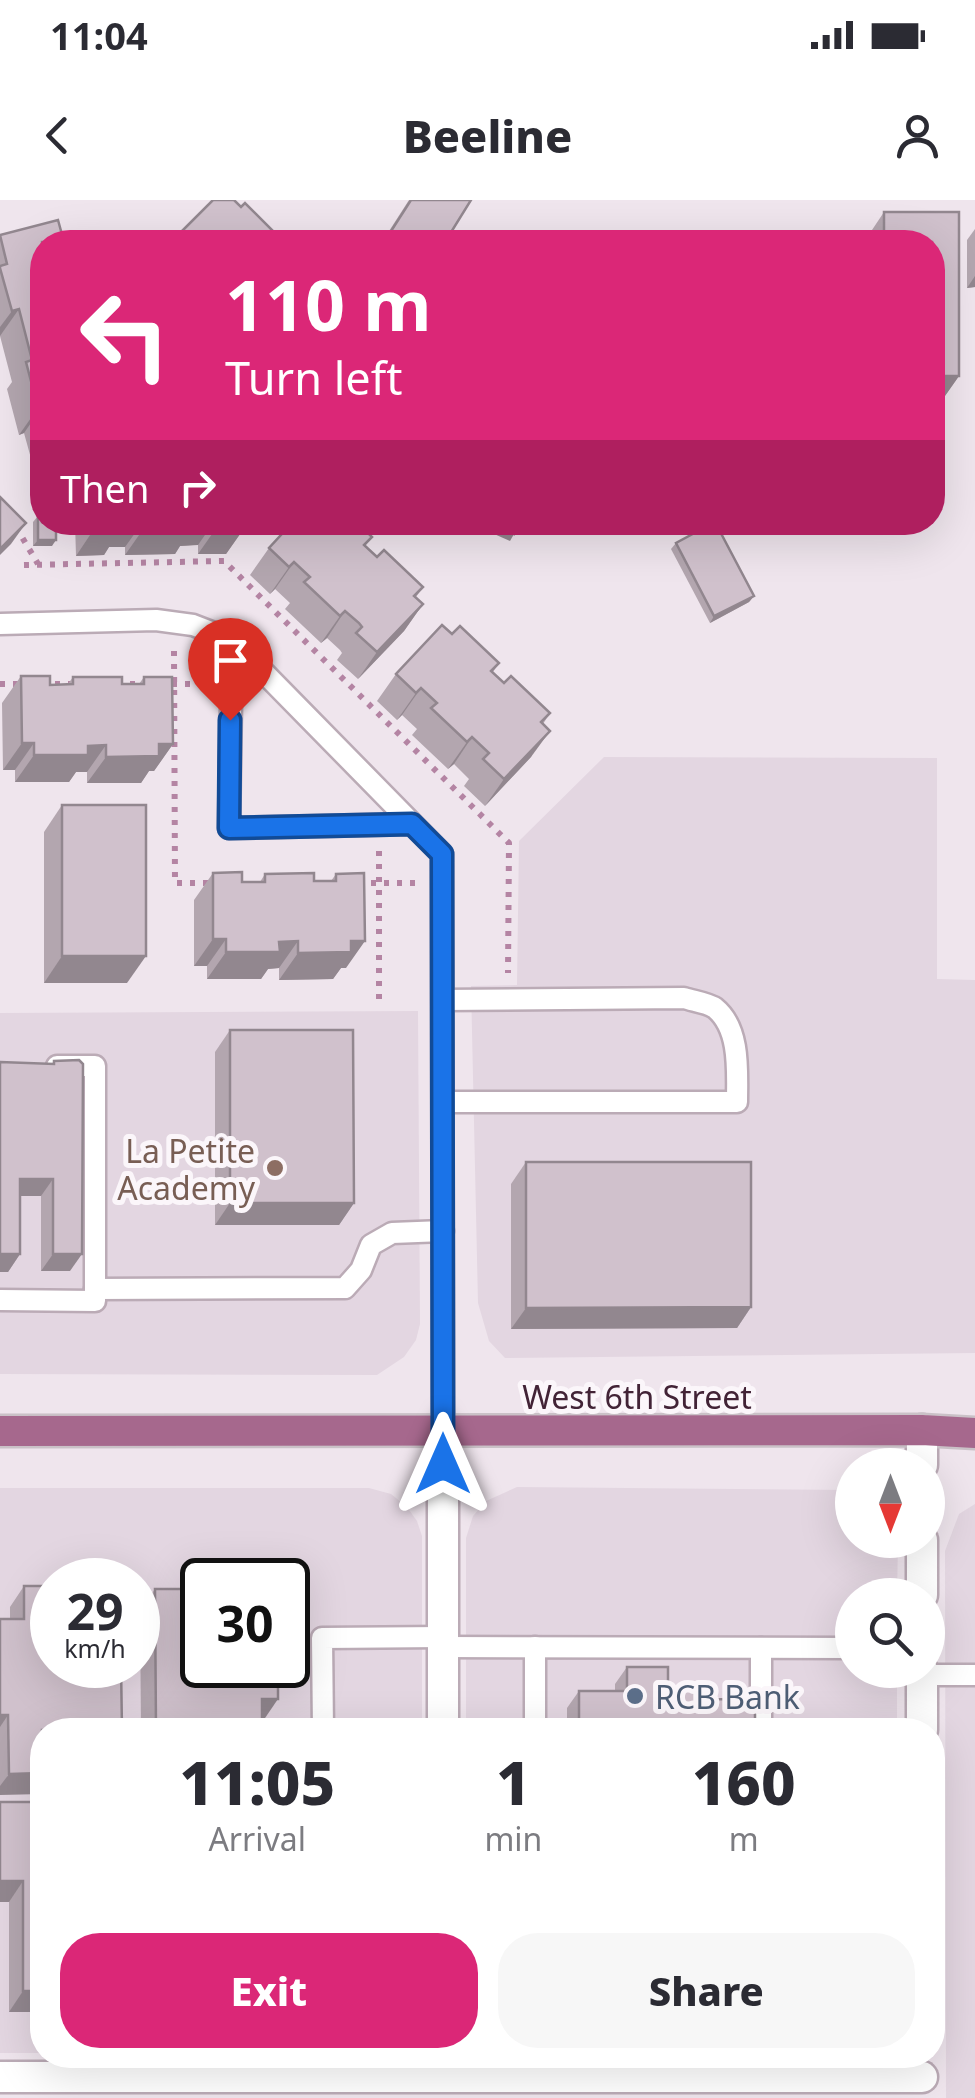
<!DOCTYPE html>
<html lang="en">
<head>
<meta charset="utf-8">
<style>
  :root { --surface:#fff; --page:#f7f7f7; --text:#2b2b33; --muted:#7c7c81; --accent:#db2777 }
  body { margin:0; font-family:"Noto Sans",sans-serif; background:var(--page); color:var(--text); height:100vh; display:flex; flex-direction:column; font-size:38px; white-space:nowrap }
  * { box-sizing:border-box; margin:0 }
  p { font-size:32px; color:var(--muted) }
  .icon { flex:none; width:55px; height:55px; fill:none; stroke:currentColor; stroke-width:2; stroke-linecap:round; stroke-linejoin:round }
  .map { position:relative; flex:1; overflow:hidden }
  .drawer { position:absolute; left:30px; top:1518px; width:915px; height:350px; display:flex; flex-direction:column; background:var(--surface); border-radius:40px; box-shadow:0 10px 40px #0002 }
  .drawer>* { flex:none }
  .guide { position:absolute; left:30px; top:30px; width:915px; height:305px; border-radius:40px; box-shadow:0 10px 40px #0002; background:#db2777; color:#fff; overflow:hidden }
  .needle { width:65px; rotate:180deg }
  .fabs { position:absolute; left:835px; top:1248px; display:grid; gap:20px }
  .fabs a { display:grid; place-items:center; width:110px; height:110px; border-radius:50%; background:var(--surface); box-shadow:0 10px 40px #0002; font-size:50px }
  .speed { position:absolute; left:30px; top:1358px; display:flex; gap:20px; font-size:50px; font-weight:700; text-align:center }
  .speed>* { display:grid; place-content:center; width:130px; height:130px; border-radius:50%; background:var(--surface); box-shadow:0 10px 40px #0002; line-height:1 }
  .speed small { font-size:25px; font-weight:400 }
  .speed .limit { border:5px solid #111; border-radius:15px; background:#fff; color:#111 }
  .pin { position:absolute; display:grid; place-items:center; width:85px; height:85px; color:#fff; margin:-102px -42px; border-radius:50% 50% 50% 0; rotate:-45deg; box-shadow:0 0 10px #0007 }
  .pin .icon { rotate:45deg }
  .me { position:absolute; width:110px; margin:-55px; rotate:0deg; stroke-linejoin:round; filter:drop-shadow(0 0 8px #0008) }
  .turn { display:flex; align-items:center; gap:35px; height:210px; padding:0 30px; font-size:45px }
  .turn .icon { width:130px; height:130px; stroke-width:2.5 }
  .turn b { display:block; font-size:70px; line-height:85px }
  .then { display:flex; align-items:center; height:95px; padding:0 30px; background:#0003; gap:20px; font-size:38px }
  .eta { display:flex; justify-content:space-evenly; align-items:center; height:170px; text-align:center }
  .eta b { font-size:60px; font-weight:800; line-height:70px }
  .button { display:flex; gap:20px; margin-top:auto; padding:20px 30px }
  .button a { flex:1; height:115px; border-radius:40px; background:var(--accent); color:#fff; font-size:40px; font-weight:800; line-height:115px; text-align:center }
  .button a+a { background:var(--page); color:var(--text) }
  .status { display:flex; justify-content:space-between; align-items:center; height:70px; padding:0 50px; background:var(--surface); direction:ltr }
  .status svg { height:28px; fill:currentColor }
  header { display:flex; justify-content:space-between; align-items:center; height:130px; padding:0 30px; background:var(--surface); font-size:45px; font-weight:800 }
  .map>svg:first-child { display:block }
</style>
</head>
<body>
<div class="status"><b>11:04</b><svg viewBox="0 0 49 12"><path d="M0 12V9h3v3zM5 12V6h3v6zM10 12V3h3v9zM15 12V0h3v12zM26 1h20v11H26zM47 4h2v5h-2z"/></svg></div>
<header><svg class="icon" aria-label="back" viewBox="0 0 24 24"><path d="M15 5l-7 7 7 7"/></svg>Beeline<svg class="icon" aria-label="person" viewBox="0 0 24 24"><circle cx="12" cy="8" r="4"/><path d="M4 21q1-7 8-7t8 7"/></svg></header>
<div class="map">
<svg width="975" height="1898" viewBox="0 0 975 1898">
  <rect width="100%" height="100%" fill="#efe5ed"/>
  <g fill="#e3d6e1" fill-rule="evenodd">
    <polygon points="604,557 937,558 937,779 975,780 975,1153 505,1158 489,1141 478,1103 471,786 517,785 519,641"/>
    <polygon points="418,811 420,1124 416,1140 404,1157 377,1175 0,1174 0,813"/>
    <polygon points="517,1287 852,1290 852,1340 898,1342 897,1395 852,1395 852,1470 897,1470 897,1530 466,1530 466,1338 473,1316 486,1301"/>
    <path d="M0,1288H369L391,1294L407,1307L417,1321L422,1336V1530H42V1853H0ZM52,1380H138V1465H52ZM202,1380H288V1465H202Z"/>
    <polygon points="975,1304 975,1898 946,1898 945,1351 959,1314"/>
  </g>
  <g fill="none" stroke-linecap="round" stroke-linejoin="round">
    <defs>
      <g id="lane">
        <polyline points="0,424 156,420 193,425 232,440 442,654 443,1231"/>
        <polyline points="232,440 229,628 411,624"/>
        <path d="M443,902H737C737,873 741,829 715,808C708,803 693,801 684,798L443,800"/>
        <polyline points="95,1089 345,1088 361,1070 371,1045 392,1033 443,1031"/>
        <polyline points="0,1100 95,1101 95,866 57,866"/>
        <polyline points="443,1447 852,1448"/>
        <polyline points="535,1447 535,1530"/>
        <polyline points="922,1475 975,1475"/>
        <polyline points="323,1530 322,1438 443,1437"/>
        <polyline points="761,1530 761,1448"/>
      </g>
      <g id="street">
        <polyline points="922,1230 922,1265"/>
        <polyline points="922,1340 922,1395"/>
        <polyline points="922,1470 922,1530"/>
        <polyline points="443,1530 443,1231"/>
        <polyline points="0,1877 922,1877"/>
      </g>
      <polyline id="primary" points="0,1231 922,1230 975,1233"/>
    </defs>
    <use href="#lane" stroke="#bbabb6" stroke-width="25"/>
    <use href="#street" stroke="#bbabb6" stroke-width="35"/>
    <use href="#primary" stroke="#cac1c7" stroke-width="35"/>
    <g stroke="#b484a3" stroke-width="6" stroke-dasharray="5 8" stroke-linecap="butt">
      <polyline points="16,327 38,364"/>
      <polyline points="24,365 224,361 509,643 508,773"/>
      <polyline points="174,451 175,683 211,683"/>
      <polyline points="0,484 20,484"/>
      <polyline points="42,484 75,484"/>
      <polyline points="117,484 145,484"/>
      <polyline points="172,484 205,484"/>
      <polyline points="379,651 379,800"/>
      <polyline points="358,683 416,683"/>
    </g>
    <use href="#lane" stroke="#fff" stroke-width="20"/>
    <use href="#street" stroke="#fff" stroke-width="30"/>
    <use href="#primary" stroke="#a6688d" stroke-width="30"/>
  </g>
  <g fill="#b3a6af">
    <polygon points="409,0 471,0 445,42 382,42"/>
    <polygon points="884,12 959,12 959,176 940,203 932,203 932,42 866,42 866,39"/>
    <polygon points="975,29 975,87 967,88 967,40"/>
    <polygon points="0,35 42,42 42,259 32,262 24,233 19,235 7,189 12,182 0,136"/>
    <polygon points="38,316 52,346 33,346 33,322"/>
    <polygon points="75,322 245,322 245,327 226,354 198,354 198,345 193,345 180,346 175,354 125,355 125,347 109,347 104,355 76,356"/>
    <polygon points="372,337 365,346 377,357 423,387 416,397 423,404 404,431 358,479 337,460 342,453 340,450 327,438 321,443 285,409 290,403 275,389 270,394 250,375 269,348"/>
    <polygon points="676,343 754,396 749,402 710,423 671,349"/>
    <polygon points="452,434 499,463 493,472 504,483 550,513 543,524 531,557 485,606 464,586 469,579 454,564 448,569 412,535 417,529 402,515 397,520 377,501 396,474"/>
    <polygon points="21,476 50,485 68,484 73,477 122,484 139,484 144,477 173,544 154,571 149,571 141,583 87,583 87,572 76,572 69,582 15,582 15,570 3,570 2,503"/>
    <polygon points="62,605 127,783 44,783 44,632"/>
    <polygon points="213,673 242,682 260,682 265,674 314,681 331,681 336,674 346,768 341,768 333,779 279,780 279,768 268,769 261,779 207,779 207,766 194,766 194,700"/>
    <polygon points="230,830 354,1003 339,1025 215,1025 215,852"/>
    <polygon points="54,861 70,1071 41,1071 41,996 20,996 20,1054 8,1072 0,1072 52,864"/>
    <polygon points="526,962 751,1107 737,1128 511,1129 511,984"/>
    <polygon points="24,1386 52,1465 0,1595 0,1419 10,1419 10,1407"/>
    <polygon points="155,1389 263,1521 262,1530 141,1530 140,1410"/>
    <polygon points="627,1467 668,1491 712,1499 755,1530 567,1530 567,1508 579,1491 615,1491 615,1484"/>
    <polygon points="42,1602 42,1812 9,1812 9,1702 0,1702"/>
  </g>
  <g fill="#92878f">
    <polygon points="975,76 975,87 967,88"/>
    <polygon points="19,109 0,136 0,127 12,111"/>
    <polygon points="932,176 959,176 940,203 932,203"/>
    <polygon points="42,207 24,233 19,235 38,208"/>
    <polygon points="42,247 42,259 32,262"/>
    <polygon points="121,322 143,322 125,347 109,347 104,355 76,356 94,329"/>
    <polygon points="191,322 214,322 198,345 180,346 175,354 125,355 144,328"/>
    <polygon points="467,322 486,322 514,334 510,341"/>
    <polygon points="26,323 11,344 0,355 0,349"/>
    <polygon points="217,327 245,327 226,354 198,354"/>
    <polygon points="38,340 56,340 52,346 33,346"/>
    <polygon points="294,362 275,389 270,394 289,367"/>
    <polygon points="754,396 749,402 710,423 714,416"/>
    <polygon points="423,404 404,431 358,479 377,452"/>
    <polygon points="345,411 327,438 321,443 340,416"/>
    <polygon points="421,488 402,515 397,520 416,493"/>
    <polygon points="550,531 531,557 485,606 504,579"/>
    <polygon points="472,537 454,564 448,569 467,542"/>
    <polygon points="22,543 34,543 15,570 3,570"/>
    <polygon points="159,544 173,544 154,571 149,571 141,583 87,583 106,557"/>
    <polygon points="106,545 87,572 76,572 69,582 15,582 34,555 88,546"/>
    <polygon points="213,739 226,739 207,766 194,766"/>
    <polygon points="298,741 279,768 268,769 261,779 207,779 226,752 279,742"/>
    <polygon points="351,741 365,741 346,768 341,768 333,779 279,780 298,753"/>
    <polygon points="62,756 146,756 127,783 44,783"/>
    <polygon points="20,979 53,979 41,996 8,996"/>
    <polygon points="230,1003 354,1003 339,1025 215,1025"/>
    <polygon points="0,1054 20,1054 8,1072 0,1072"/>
    <polygon points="53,1054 82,1054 70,1071 41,1071"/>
    <polygon points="751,1107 737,1128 511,1129 526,1108"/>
    <polygon points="262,1499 278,1499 263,1521 247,1521"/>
    <polygon points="0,1515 8,1515 0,1527"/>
    <polygon points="42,1573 42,1594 0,1595 0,1586 9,1574"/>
    <polygon points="0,1681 23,1681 9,1702 0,1702"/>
    <polygon points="23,1791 42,1791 42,1812 9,1812"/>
  </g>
  <g fill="#d0c1cc" stroke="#92878f" stroke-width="2.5">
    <polygon points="213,0 234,0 241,7 245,3 277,35 273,39 277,42 182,42 176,37"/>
    <polygon points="411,0 471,0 445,42 384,42"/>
    <polygon points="884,12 959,12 959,176 932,176 932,42 884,42"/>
    <polygon points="58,20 64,42 42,42 42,207 38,208 26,162 32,160 19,109 12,111 0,68 0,66 7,64 0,35"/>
    <polygon points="0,297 26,323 0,349"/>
    <polygon points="38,316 42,316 42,322 56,322 56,340 38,340"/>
    <polygon points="94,322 122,322 122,328 94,329"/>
    <polygon points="144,322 193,322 193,327 144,328"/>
    <rect x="217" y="322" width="28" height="5"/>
    <polygon points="293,322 357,322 372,337 364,345 377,357 384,350 423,387 414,396 423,404 377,452 356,433 362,427 359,423 345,411 340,416 304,382 310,377 294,362 289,367 269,348"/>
    <polygon points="486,322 519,322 514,334"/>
    <polygon points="715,322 754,396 714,416 676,343"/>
    <polygon points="442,425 452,434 460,426 499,463 491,471 504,483 511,476 550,513 541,522 550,531 504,579 483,559 489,553 472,537 467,542 431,508 437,503 421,488 416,493 396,474"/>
    <polygon points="21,476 50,476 50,485 73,484 73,477 122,477 122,484 144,484 144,477 172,477 173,544 159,544 159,556 106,557 106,545 88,546 88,555 34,555 34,543 22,543"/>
    <rect x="62" y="605" width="84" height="151"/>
    <polygon points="242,672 242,682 265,682 265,674 314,673 314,681 336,681 336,674 364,673 365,741 351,741 351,752 298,753 298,741 279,742 280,752 226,752 226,739 213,739 213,673"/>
    <polygon points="230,830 353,830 354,1003 230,1003"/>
    <polygon points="79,860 83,864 82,1054 53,1054 53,979 20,979 20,1054 0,1054 0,862 54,864 54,861"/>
    <polygon points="526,962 751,962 751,1107 526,1108"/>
    <polygon points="24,1386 52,1386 52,1465 121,1465 122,1530 42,1530 42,1573 9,1574 8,1515 0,1515 0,1419 24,1419"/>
    <polygon points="155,1389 202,1389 202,1465 278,1465 278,1499 262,1499 262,1530 156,1530"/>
    <polygon points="627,1467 668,1467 668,1491 712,1491 712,1499 755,1500 755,1530 579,1530 579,1491 627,1491"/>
    <polygon points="0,1602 42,1602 42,1791 23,1791 23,1681 0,1681"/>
  </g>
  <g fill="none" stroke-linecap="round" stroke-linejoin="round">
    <defs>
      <polyline id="route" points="230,520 229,628 412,624 442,654 443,1264"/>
    </defs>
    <use href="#route" stroke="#114b97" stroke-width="25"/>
    <use href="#route" stroke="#1a73e8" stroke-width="18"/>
  </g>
  <circle fill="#8d6e63" stroke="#fbf6fa" stroke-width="4" cx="275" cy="968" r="10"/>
  <circle fill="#5c6f8a" stroke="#fbf6fa" stroke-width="4" cx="635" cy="1496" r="10"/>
  <g text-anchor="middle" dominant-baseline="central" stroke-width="10" stroke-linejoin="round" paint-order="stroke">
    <g font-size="32" fill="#785e54" stroke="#fbf6fa" text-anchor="end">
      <text x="255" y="950">La Petite<tspan x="255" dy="37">Academy</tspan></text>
    </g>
    <g font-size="32" fill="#422336" stroke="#fbf6fa">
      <text x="637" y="1196">West 6th Street</text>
    </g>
    <g font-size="32" fill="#4e5e75" stroke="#fbf6fa" text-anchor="start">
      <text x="655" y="1496">RCB Bank</text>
    </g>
  </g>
</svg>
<div class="fabs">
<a><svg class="needle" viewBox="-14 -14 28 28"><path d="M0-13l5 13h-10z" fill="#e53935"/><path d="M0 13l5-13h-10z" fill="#7c7c81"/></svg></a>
<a><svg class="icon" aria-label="search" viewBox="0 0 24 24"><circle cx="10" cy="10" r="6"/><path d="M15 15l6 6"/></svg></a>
</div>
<div class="speed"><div>29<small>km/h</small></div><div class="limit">30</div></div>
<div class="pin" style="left:230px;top:520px;background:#d93025"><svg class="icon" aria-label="arrive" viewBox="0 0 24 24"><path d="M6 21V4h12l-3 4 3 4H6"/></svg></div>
<svg class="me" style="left:443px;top:1264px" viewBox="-20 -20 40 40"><path d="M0-17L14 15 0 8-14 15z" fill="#1a73e8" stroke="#fff" stroke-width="4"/></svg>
<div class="guide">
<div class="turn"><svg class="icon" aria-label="left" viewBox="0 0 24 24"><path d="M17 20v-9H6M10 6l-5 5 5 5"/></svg><div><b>110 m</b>Turn left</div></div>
<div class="then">Then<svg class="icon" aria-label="right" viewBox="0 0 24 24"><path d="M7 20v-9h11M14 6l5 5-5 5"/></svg></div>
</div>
<section class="drawer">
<div class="eta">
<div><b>11:05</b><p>Arrival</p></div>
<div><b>1</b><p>min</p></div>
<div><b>160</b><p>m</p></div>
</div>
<div class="button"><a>Exit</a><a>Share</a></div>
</section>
</div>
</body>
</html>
